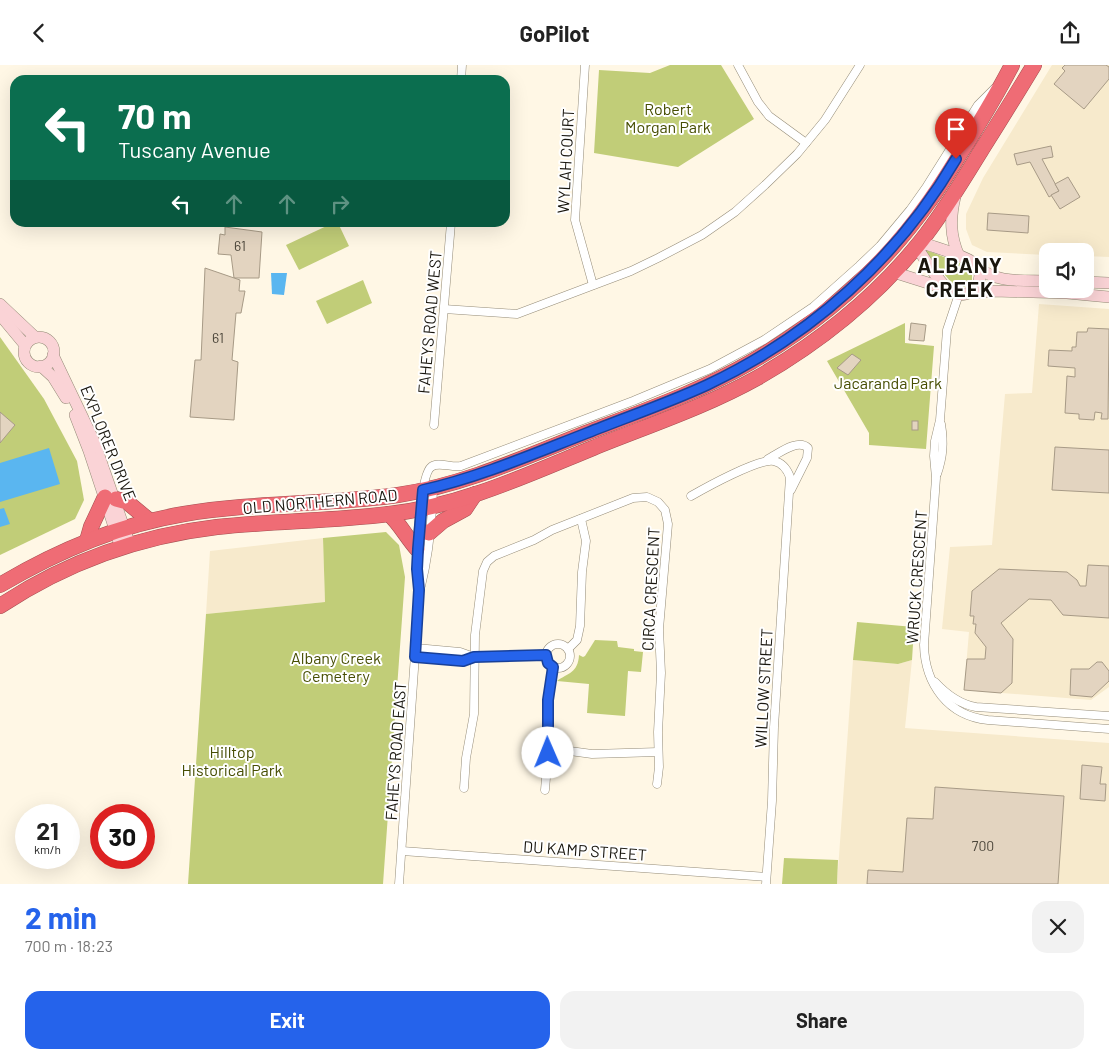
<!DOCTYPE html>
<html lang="en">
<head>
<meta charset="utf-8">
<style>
  :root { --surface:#fff; --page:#f2f2f2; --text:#222; --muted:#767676; --accent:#2563eb }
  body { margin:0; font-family:Barlow,sans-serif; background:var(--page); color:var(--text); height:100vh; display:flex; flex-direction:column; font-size:19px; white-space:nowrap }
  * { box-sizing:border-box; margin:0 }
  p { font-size:16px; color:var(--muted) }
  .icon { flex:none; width:28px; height:28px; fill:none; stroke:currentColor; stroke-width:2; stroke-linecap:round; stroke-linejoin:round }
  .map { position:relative; height:819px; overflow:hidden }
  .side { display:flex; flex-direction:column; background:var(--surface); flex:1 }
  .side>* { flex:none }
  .banner { position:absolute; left:10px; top:10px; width:500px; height:152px; border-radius:15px; box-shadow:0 5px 20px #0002; background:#0b6e4f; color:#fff; overflow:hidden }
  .tools { position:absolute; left:1039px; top:178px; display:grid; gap:10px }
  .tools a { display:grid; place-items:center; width:55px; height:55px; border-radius:10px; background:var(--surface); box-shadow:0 5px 20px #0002; font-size:25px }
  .speed { position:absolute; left:15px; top:739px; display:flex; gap:10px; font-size:25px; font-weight:700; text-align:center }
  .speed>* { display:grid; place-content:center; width:65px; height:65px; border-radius:50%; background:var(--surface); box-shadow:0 5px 20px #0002; line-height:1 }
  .speed small { font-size:12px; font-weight:400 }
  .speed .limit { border:8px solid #d22; background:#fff; color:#111 }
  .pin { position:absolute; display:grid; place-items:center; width:42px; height:42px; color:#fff; margin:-51px -21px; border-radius:50% 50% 50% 0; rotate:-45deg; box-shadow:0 0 5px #0007 }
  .pin .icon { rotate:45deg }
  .me { position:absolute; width:55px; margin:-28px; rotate:359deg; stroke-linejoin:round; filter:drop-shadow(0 0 4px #0008) }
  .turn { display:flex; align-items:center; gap:18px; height:105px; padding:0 25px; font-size:22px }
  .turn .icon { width:65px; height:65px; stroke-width:2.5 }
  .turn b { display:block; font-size:35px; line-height:42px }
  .lanes { display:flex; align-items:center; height:48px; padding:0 25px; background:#0003; justify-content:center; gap:25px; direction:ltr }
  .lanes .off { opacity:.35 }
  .round { display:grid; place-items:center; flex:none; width:52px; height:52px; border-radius:15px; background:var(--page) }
  .overview { display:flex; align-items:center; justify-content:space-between; height:85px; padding:0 25px }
  h1 { font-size:30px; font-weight:700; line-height:38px; color:var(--accent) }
  .primary-button { display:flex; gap:10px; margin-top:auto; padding:10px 25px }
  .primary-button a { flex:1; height:58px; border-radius:15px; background:var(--accent); color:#fff; font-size:20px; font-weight:700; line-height:58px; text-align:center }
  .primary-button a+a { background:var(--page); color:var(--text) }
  header { display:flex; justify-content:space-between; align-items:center; height:65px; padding:0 25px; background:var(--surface); font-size:22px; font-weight:700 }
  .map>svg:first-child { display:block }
</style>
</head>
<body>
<header><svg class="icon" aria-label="back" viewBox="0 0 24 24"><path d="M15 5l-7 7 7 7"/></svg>GoPilot<svg class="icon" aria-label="share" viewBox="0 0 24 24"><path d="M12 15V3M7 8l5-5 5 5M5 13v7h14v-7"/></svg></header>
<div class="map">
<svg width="1109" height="819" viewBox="0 0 1109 819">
  <rect width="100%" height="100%" fill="#fff7e5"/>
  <g fill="#f7eacc">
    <polygon points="1052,0 1109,0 1109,192 1085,191 1085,186 1048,186 1047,190 987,187 972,180 966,164 966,149 983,113"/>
    <polygon points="1039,239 1109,244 1109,622 1091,635 964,625 969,567 942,564 950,482 992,480 1005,329 1032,328"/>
    <polygon points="323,473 325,537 206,549 210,486"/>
    <polygon points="853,595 898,599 912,595 905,663 1109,678 1109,819 837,819"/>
  </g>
  <g fill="#c1cd78">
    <polygon points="670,0 721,0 754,54 678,102 594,88 599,5 650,8"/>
    <polygon points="333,158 338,158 349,181 299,205 286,180"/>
    <polygon points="926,185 967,201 972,206 972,217 963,223 955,222 925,186"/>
    <polygon points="363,215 372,238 327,259 316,236"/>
    <polygon points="905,258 905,278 934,281 926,384 869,380 869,368 827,296"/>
    <polygon points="0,272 44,334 77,396 84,435 75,454 0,490"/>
    <polygon points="386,467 399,480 405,512 383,819 188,819 206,549 325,537 323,473"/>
    <polygon points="857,557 914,562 912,595 898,599 853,595"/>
    <path d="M595,575L617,576L618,582L634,584V586L643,587L641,607L628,606L625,651L587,648L589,619L557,616C568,608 578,608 579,590L583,592L585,591Z"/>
    <polygon points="784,793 838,795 837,819 782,819"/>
  </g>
  <g fill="#5ab6f0">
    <polygon points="271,208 287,208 284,230 272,229"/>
    <polygon points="49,383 60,419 0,437 0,398"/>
    <polygon points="4,443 10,459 0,462 0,444"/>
  </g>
  <g fill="#e3d4c0" stroke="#a79a86">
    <polygon points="1065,0 1106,0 1109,2 1109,14 1084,44 1054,19 1065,6 1062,3"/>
    <polygon points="1051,81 1053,92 1042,94 1059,126 1049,132 1030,97 1017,100 1014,89"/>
    <polygon points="1068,112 1080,132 1060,144 1051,130 1059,126 1055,119"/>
    <polygon points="988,148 1029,151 1028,168 987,165"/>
    <polygon points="225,162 262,167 259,213 234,213 231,190 218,189 220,169 225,170"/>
    <polygon points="205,203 240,215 239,226 245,226 241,248 236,248 232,295 238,297 234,355 190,352 195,295 201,295"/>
    <polygon points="911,258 926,260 924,276 909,275"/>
    <polygon points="1088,263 1109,264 1108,354 1101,354 1102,348 1095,347 1094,355 1079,354 1079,349 1065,348 1067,311 1075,312 1075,303 1048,301 1049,285 1072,286 1072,282 1076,282 1077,267 1087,267"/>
    <polygon points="852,289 861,295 848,310 837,303"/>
    <polygon points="0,347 15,360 0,378"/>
    <rect x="912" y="356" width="6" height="9"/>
    <polygon points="1055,382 1109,385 1109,428 1052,425"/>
    <polygon points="1088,500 1109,501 1109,553 1063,550 1051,535 1029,534 1001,558 1013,574 1012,618 1001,628 964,625 967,594 985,594 986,582 975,568 976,559 973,559 974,551 970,551 972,526 999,504 1067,507 1077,515 1080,521 1086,521"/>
    <polygon points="1097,597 1102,597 1109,606 1109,616 1092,632 1070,630 1071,604 1089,604"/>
    <polygon points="1082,700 1102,702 1100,719 1106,719 1105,736 1080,734"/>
    <polygon points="935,722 1064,731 1058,819 867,819 868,805 903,807 907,753 933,754"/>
  </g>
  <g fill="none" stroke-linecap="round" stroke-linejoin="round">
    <defs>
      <g id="street">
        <polyline points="585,0 575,155 593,220"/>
        <polyline points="738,0 758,37 769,51 806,78"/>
        <polyline points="461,15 462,0"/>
        <path d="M959,229L947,265L940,355L935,376L934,391L936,413L924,580C925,619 948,651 988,655L1109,664"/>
        <polyline points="444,244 517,249 631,206 658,193 702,170 735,147 765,120 797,89 825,55 860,0"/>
        <polyline points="434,360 451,158"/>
        <path d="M768,394C778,389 798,373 808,383L807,393L791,425"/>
        <path d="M937,409C943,392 944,378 941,359"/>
        <path d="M691,431C705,423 759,393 774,396C783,398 787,404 790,412L774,662L772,736L766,819"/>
        <path d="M421,521C429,489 432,455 433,423"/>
        <circle cx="558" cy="591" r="12"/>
        <polyline points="416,583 460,587 474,592"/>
        <polyline points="568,584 577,575 580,561 582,507 586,476 581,454"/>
        <polyline points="415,592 463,596 474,592 546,591"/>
        <path d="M935,617C947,630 959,639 976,642L1109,651"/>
        <polyline points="548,683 592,689 658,687"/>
        <polyline points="464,723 466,693 474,649 475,570 483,506 487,497 494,491 534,475 552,465 633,433 647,432 658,437 665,445 668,459 659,564 661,608 658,667 659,702 657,719"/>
        <polyline points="545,725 548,688 549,625 553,602"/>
        <polyline points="402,786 766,812"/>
        <path d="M399,819L418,547C419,533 418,519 417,505C416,489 420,411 431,402C438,396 451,403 461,401L633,336L710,304L764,275L813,242L859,201L880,181L910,145L927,121L978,40L995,23"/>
      </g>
      <g id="secondary">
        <path d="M955,132C950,153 950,171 959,191"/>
        <path d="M916,181C925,194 939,219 952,227C970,238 990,213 974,198C964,190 933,182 920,177"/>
        <path d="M977,201C995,219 1024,215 1048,216"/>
        <polyline points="893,207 947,224"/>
        <polyline points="1085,217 1109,218"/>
        <polyline points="970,228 994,226 1067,228 1109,232"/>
        <polyline points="0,239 35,272"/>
        <polyline points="0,250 25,280"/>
        <circle cx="39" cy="287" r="15"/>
        <polyline points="53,290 94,376 130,480"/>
        <polyline points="41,301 53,312 66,333"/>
        <polyline points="75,350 89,386 121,483"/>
      </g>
      <g id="highway">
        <polyline points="116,434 127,437 150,456"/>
        <path d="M389,449C400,459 407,473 417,484"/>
        <polyline points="429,468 443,456 465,444 475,429"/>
        <polyline points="87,476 91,462 105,432"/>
        <path d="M0,520C57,486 118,460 184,449C255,437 327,440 398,430C464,420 525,392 586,368C641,347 699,327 751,297C820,257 882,203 928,138C942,119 954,98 967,78C983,52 998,27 1012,0"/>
        <path d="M0,541C65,498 140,471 217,462C274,456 332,456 389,449C461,441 527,410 593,383C647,361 705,342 757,313C818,278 877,231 921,176C944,147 963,115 982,84C1000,56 1017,28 1034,0"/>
      </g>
    </defs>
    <use href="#street" stroke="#958c78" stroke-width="9"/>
    <use href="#secondary" stroke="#958c78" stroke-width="12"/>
    <use href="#highway" stroke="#a44e51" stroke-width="16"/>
    <use href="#street" stroke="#fff" stroke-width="8"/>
    <use href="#secondary" stroke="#fad3d6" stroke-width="11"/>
    <use href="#highway" stroke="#ef6c75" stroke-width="15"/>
  </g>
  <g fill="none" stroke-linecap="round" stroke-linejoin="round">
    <defs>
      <path id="route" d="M548,688V635L553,602L548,598L546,590L474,592L463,596L415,592L419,525L417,504L418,484L423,425C480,412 533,389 587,368C627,352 668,338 707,320C811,271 898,193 956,94"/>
    </defs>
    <use href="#route" stroke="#184099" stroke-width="12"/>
    <use href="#route" stroke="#2563eb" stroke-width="9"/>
  </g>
  <g text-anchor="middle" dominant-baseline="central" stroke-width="4" stroke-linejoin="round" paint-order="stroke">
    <g font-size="14" fill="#4c463a">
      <text x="240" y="180">61</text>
      <text x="218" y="272">61</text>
      <text x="983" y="780">700</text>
    </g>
    <g font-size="16" fill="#474e03" stroke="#fff">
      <text x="668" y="43">Robert<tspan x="668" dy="18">Morgan Park</tspan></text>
      <text x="888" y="317">Jacaranda Park</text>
      <text x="336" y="592">Albany Creek<tspan x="336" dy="18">Cemetery</tspan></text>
      <text x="232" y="686">Hilltop<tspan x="232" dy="18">Historical Park</tspan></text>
    </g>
    <g font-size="16" fill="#19160e" stroke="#fff">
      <text transform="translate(565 96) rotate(-87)">WYLAH COURT</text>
      <text transform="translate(429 257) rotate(-85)">FAHEYS ROAD WEST</text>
      <text transform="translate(109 378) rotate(68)">EXPLORER DRIVE</text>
      <text transform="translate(320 436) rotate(-5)">OLD NORTHERN ROAD</text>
      <text transform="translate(916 512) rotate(-86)">WRUCK CRESCENT</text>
      <text transform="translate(650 524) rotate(-87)">CIRCA CRESCENT</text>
      <text transform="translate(763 623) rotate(-87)">WILLOW STREET</text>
      <text transform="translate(395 686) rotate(-86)">FAHEYS ROAD EAST</text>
      <text transform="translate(585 785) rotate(4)">DU KAMP STREET</text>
    </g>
    <g font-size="21" font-weight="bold" letter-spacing="1" fill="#19160e" stroke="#fff">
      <text x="960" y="199">ALBANY<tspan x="960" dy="24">CREEK</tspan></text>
    </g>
  </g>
</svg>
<div class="tools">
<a><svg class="icon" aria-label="sound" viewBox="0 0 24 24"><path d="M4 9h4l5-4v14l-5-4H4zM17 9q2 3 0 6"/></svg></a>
</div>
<div class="speed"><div>21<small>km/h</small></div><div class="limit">30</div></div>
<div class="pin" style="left:956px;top:94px;background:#d93025"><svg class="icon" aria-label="arrive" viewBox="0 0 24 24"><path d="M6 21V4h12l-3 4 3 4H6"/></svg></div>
<svg class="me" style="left:548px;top:688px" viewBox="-20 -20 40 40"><circle r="19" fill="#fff"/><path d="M0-13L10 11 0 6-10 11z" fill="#2563eb"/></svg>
<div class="banner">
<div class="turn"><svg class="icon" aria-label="left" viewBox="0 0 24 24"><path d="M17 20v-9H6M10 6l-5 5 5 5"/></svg><div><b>70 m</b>Tuscany Avenue</div></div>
<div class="lanes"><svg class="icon" aria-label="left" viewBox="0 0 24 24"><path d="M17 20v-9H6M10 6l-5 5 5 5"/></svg><svg class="icon off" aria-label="ahead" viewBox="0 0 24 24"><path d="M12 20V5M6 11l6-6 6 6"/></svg><svg class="icon off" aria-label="ahead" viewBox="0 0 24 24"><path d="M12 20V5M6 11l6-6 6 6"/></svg><svg class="icon off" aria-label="right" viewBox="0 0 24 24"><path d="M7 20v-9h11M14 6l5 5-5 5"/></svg></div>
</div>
</div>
<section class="side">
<div class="overview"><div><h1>2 min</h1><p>700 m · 18:23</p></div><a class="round"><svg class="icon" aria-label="close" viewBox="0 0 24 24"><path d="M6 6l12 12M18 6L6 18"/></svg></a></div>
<div class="primary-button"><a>Exit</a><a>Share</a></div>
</section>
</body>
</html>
